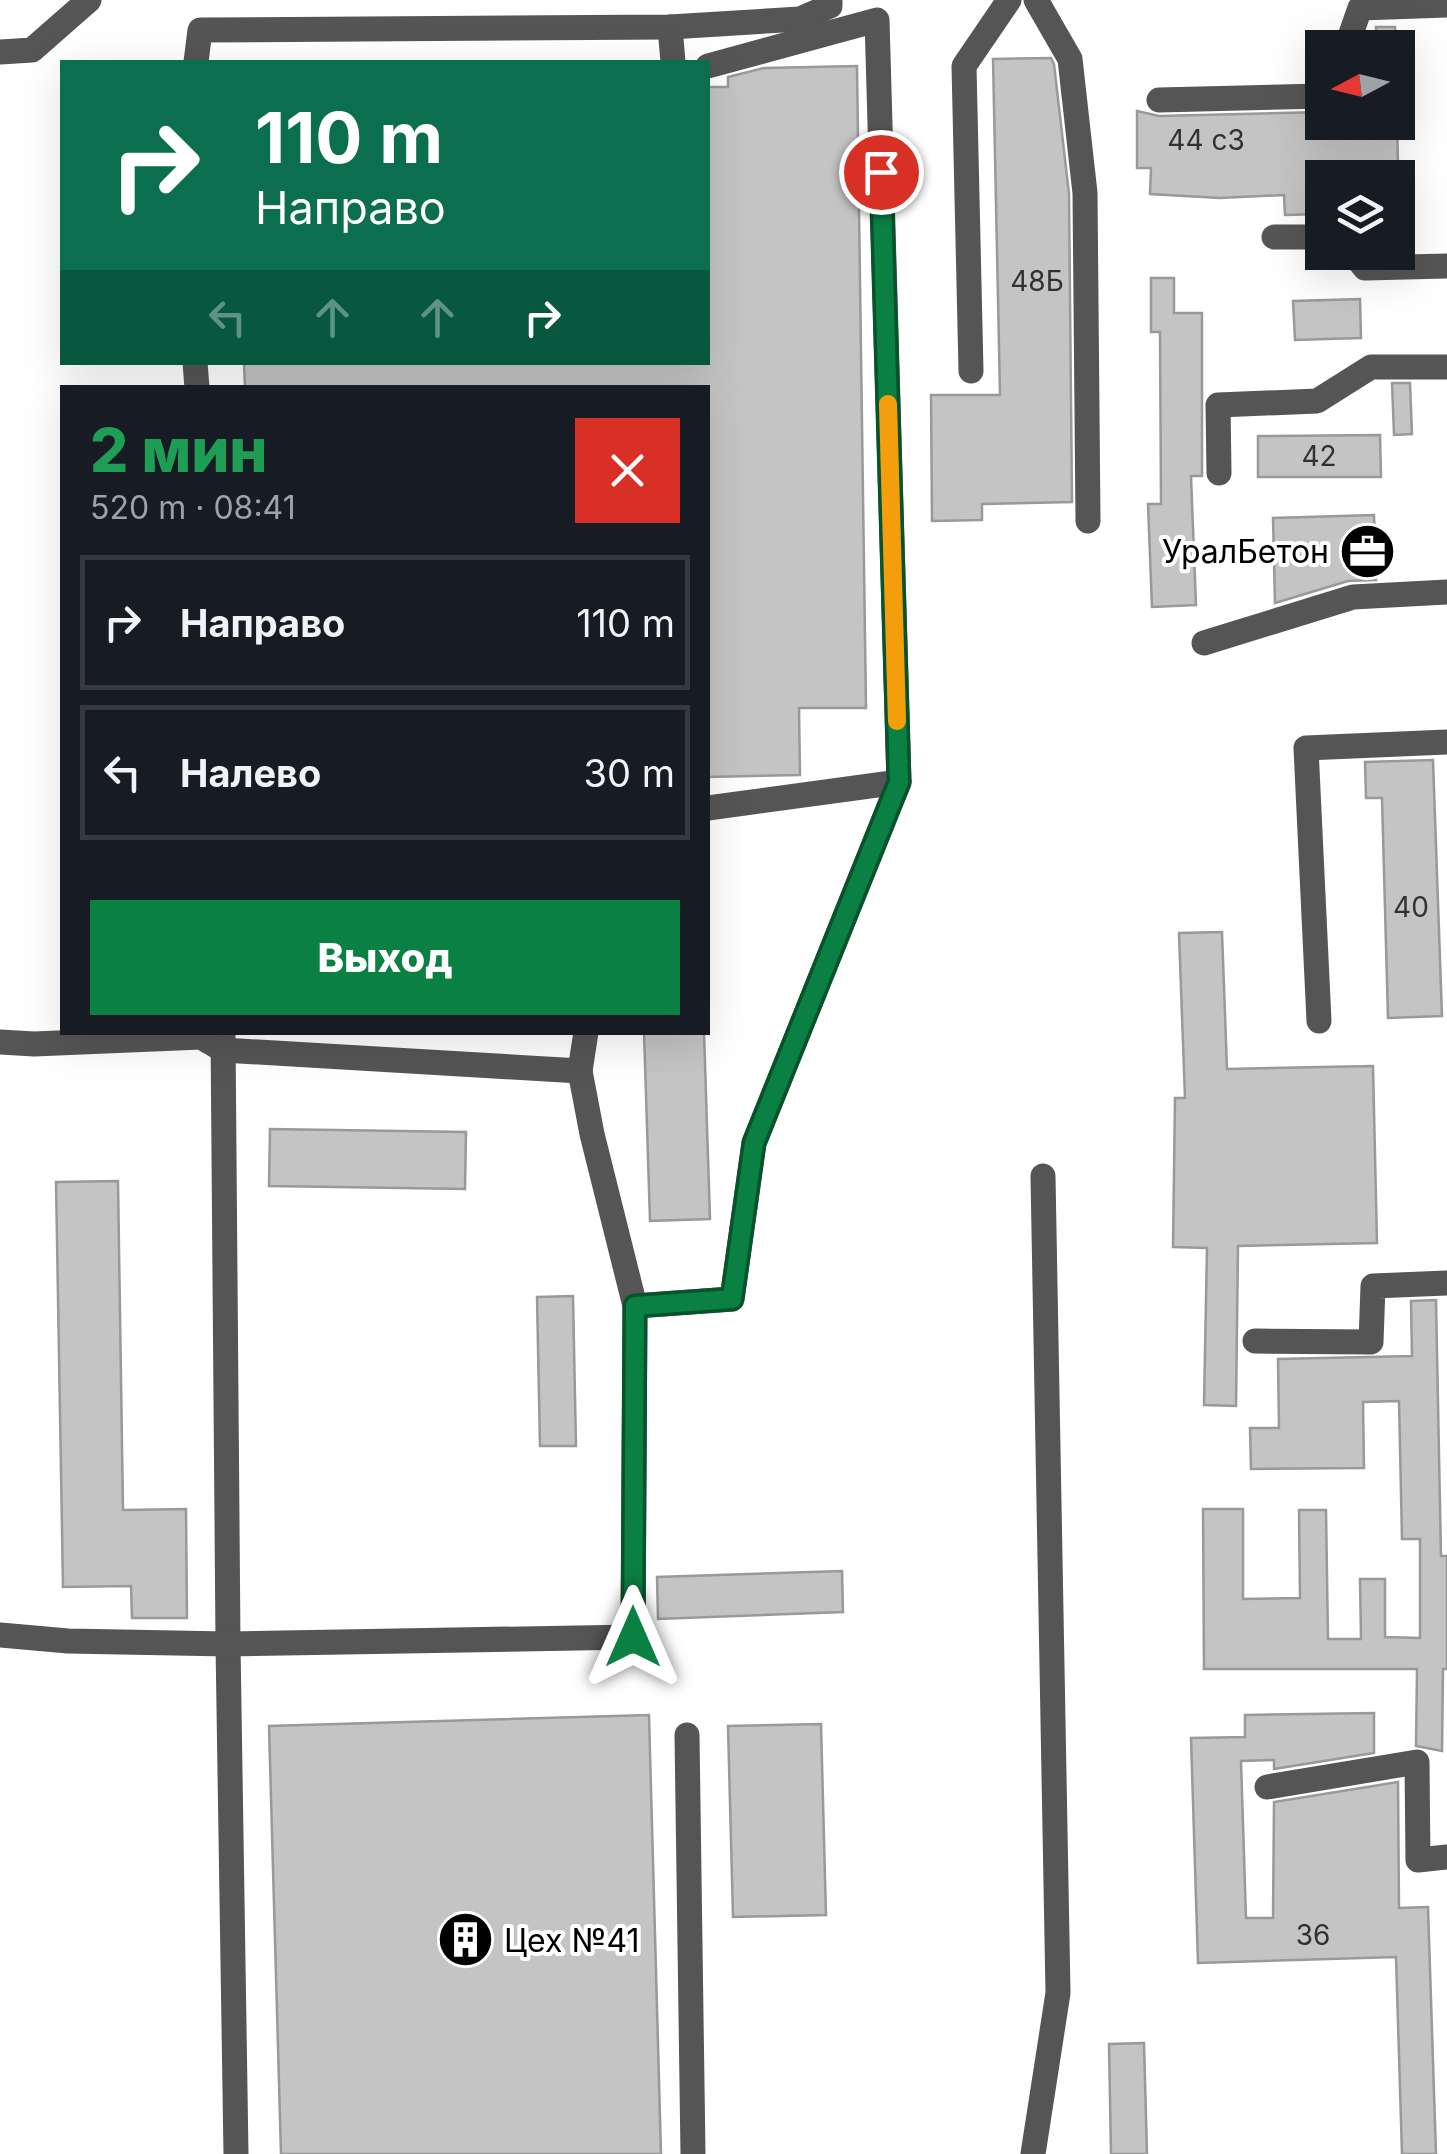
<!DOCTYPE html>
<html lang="ru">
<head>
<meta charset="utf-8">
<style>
  :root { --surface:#171b24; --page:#242831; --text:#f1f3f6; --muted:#9ea1a6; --line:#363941; --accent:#0b8043 }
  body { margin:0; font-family:Inter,sans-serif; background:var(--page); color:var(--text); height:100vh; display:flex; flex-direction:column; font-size:38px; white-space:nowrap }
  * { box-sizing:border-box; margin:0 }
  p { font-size:32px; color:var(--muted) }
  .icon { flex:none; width:55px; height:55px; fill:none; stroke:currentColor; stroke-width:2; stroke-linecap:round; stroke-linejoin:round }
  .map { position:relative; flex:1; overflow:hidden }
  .side { position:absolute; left:60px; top:385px; width:650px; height:650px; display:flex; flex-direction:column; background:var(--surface); border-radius:0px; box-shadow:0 10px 40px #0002 }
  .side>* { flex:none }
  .top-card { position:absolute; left:60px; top:60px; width:650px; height:305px; border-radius:0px; box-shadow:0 10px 40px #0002; background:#0b6e4f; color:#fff; overflow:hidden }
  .needle { width:65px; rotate:263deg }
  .controls { position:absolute; left:1305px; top:30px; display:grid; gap:20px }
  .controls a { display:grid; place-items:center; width:110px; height:110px; border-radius:0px; background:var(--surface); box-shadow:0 10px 40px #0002; font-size:50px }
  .pin { position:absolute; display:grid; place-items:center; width:85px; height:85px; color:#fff; margin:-42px; border:5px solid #fff; border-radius:50%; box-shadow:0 2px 10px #0007 }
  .me { position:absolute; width:110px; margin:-55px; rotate:0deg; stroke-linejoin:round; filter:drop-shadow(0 0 8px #0008) }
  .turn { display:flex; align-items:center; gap:35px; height:210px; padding:0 30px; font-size:45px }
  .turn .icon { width:130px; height:130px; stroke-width:2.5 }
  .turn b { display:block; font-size:70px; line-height:85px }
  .lanes { display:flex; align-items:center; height:95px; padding:0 30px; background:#0003; justify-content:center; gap:50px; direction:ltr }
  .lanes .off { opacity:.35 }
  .round { display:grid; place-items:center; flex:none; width:105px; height:105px; border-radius:0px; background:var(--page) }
  .overview { display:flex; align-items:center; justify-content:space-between; height:170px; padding:0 30px }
  h1 { font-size:60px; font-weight:800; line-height:75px; color:#1e9e55 }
  .action { display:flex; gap:20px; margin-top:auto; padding:20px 30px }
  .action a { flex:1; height:115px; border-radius:0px; background:var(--accent); color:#fff; font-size:40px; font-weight:800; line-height:115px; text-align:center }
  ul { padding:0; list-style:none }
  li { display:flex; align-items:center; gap:30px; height:135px; margin:0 20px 15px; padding:0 10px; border:5px solid var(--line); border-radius:0px }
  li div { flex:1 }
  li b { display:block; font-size:38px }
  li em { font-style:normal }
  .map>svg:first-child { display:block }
</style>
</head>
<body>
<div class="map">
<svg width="1447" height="2154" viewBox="0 0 1447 2154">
  <rect width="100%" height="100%" fill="#fff"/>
  <g fill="#c4c4c4" stroke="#999" stroke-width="2.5">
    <polygon points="1376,27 1395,27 1396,48 1376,48"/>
    <polygon points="1051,58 1054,64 1069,194 1072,502 982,504 982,520 932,521 931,395 1000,395 993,59"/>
    <polygon points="857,66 866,708 799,708 800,775 708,777 708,388 245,388 244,362 708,362 708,87 728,87 728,77 764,68"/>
    <polygon points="1137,111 1159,116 1322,112 1322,122 1397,122 1398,165 1392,165 1392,178 1322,178 1322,214 1285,215 1284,195 1220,198 1150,194 1151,168 1137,168"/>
    <polygon points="1151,278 1174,278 1174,313 1202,313 1202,476 1191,476 1196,605 1152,607 1148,504 1161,504 1160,332 1151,332"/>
    <polygon points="1360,299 1361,338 1295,340 1293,301"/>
    <polygon points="1392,383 1410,383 1412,434 1394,435"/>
    <polygon points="1380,435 1381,477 1258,477 1258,436"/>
    <polygon points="1374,515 1376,580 1348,581 1275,603 1273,518"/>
    <polygon points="1433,760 1442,1016 1388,1018 1382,798 1366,798 1365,762"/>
    <polygon points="1222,932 1227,1069 1373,1066 1377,1243 1238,1246 1236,1406 1204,1405 1207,1248 1173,1247 1175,1098 1185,1098 1179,933"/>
    <polygon points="644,1032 704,1032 710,1219 650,1221"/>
    <polygon points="270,1129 466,1132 465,1189 269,1186"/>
    <polygon points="118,1181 123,1510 186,1509 187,1618 132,1618 131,1586 63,1587 56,1182"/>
    <polygon points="573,1296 576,1446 540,1446 537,1297"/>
    <polygon points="1436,1300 1441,1556 1447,1556 1447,1669 1443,1669 1442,1751 1416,1746 1417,1669 1204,1669 1203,1509 1243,1509 1243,1599 1300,1598 1299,1510 1326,1510 1328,1639 1361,1639 1360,1579 1385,1579 1385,1637 1420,1638 1420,1539 1402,1539 1399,1401 1363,1402 1364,1468 1251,1469 1250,1428 1279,1428 1278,1359 1412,1356 1411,1301"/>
    <polygon points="842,1571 843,1612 658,1619 657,1577"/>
    <polygon points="1374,1713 1374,1753 1274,1769 1274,1760 1241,1761 1246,1918 1273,1918 1274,1802 1398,1782 1399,1908 1428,1907 1436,2154 1402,2154 1396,1957 1198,1963 1191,1738 1245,1737 1245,1715"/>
    <polygon points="649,1715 661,2154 281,2154 269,1726"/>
    <polygon points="821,1724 826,1915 733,1917 728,1726"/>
    <polygon points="1144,2043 1147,2154 1111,2154 1109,2044"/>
  </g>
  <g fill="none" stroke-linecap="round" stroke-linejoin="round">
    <g stroke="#555" stroke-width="25">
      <polyline points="1036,0 1070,59 1085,193 1088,521"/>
      <polyline points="670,27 673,62"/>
      <polyline points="1346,48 1360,8 1447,5"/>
      <polyline points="0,52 32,50 89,0"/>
      <polyline points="196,62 200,30 670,27 800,19 830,6 830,0"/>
      <polyline points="1159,100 1322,96"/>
      <polyline points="1274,237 1322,237"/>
      <polyline points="1352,252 1365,268 1447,266"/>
      <polyline points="195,362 197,388"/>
      <polyline points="971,371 964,66 1009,0"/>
      <polyline points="1219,473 1218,405 1317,401 1371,367 1447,367"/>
      <polyline points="1204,643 1353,597 1447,592"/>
      <polyline points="708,808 899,782"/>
      <polyline points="1319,1021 1306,748 1447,742"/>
      <polyline points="223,1032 228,1644 236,2154"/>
      <polyline points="0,1042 34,1044 201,1037 223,1050 580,1071 586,1032"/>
      <polyline points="580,1071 592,1134 635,1306"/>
      <polyline points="1255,1341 1371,1342 1373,1286 1447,1283"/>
      <polyline points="0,1635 68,1641 228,1644 633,1637 635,1306 732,1299 754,1143 899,782 877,20 708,66"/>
      <polyline points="687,1735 693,2154"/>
      <polyline points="1267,1787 1417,1762 1418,1860 1447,1857"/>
      <polyline points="1033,2154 1058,1993 1043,1176"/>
    </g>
  </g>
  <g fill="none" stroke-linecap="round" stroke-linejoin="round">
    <defs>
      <polyline id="route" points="633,1637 635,1306 732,1299 754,1143 899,782 881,172"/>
    </defs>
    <use href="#route" stroke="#07532c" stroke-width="25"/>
    <use href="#route" stroke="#0b8043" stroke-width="18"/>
    <polyline stroke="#f59e0b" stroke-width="18" points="888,404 897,721"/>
  </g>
  <defs>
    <symbol id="office-disc" viewBox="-11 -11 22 22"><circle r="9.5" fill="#000" stroke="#fff"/><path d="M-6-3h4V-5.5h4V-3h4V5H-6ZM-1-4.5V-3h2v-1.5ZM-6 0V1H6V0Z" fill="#fff"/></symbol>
    <symbol id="building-disc" viewBox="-11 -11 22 22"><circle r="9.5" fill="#000" stroke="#fff"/><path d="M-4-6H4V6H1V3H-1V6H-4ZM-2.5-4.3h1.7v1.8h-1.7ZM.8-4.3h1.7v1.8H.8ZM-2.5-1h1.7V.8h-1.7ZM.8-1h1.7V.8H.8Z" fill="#fff"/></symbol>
  </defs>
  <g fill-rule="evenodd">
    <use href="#office-disc" x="1336" y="520" width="63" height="63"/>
    <use href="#building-disc" x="434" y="1908" width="63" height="63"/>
  </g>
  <g text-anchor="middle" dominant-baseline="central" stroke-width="8" stroke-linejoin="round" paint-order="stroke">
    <g font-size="28" fill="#313131">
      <text x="1206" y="140">44 с3</text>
      <text x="1037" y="281">48Б</text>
      <text x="1319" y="456">42</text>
      <text x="1411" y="907">40</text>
      <text x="1313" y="1935">36</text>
    </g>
    <g font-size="32" fill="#000" stroke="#fff" text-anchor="end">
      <text x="1329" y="551">УралБетон</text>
      <text x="504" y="1940" text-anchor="start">Цех №41</text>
    </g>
  </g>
</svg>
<div class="controls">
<a><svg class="needle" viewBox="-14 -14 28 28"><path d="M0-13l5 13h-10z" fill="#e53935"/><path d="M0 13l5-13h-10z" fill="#9ea1a6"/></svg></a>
<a><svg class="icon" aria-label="layers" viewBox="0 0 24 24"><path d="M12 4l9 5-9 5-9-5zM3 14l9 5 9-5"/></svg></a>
</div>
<div class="pin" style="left:881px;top:172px;background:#d93025"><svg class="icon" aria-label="arrive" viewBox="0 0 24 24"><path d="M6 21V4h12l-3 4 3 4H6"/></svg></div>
<svg class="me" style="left:633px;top:1637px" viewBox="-20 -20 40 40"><path d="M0-17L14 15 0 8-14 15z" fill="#0b8043" stroke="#fff" stroke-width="4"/></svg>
<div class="top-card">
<div class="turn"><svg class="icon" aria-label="right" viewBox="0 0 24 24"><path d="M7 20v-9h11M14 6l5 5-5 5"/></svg><div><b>110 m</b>Направо</div></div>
<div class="lanes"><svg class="icon off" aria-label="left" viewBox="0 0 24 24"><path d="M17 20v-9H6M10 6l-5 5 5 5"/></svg><svg class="icon off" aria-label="ahead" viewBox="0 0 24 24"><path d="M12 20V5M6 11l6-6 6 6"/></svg><svg class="icon off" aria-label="ahead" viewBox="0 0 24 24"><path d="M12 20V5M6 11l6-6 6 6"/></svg><svg class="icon" aria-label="right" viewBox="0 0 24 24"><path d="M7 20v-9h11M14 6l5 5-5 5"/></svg></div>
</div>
<section class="side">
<div class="overview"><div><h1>2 мин</h1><p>520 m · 08:41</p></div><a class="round" style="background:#d93025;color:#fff"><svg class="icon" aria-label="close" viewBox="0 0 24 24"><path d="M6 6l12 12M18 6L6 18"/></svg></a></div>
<ul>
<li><svg class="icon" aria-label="right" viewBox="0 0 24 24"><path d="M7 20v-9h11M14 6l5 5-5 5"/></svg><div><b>Направо</b></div><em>110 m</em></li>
<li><svg class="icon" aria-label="left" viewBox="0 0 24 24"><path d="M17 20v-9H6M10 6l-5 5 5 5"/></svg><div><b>Налево</b></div><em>30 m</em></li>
</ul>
<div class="action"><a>Выход</a></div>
</section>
</div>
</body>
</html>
